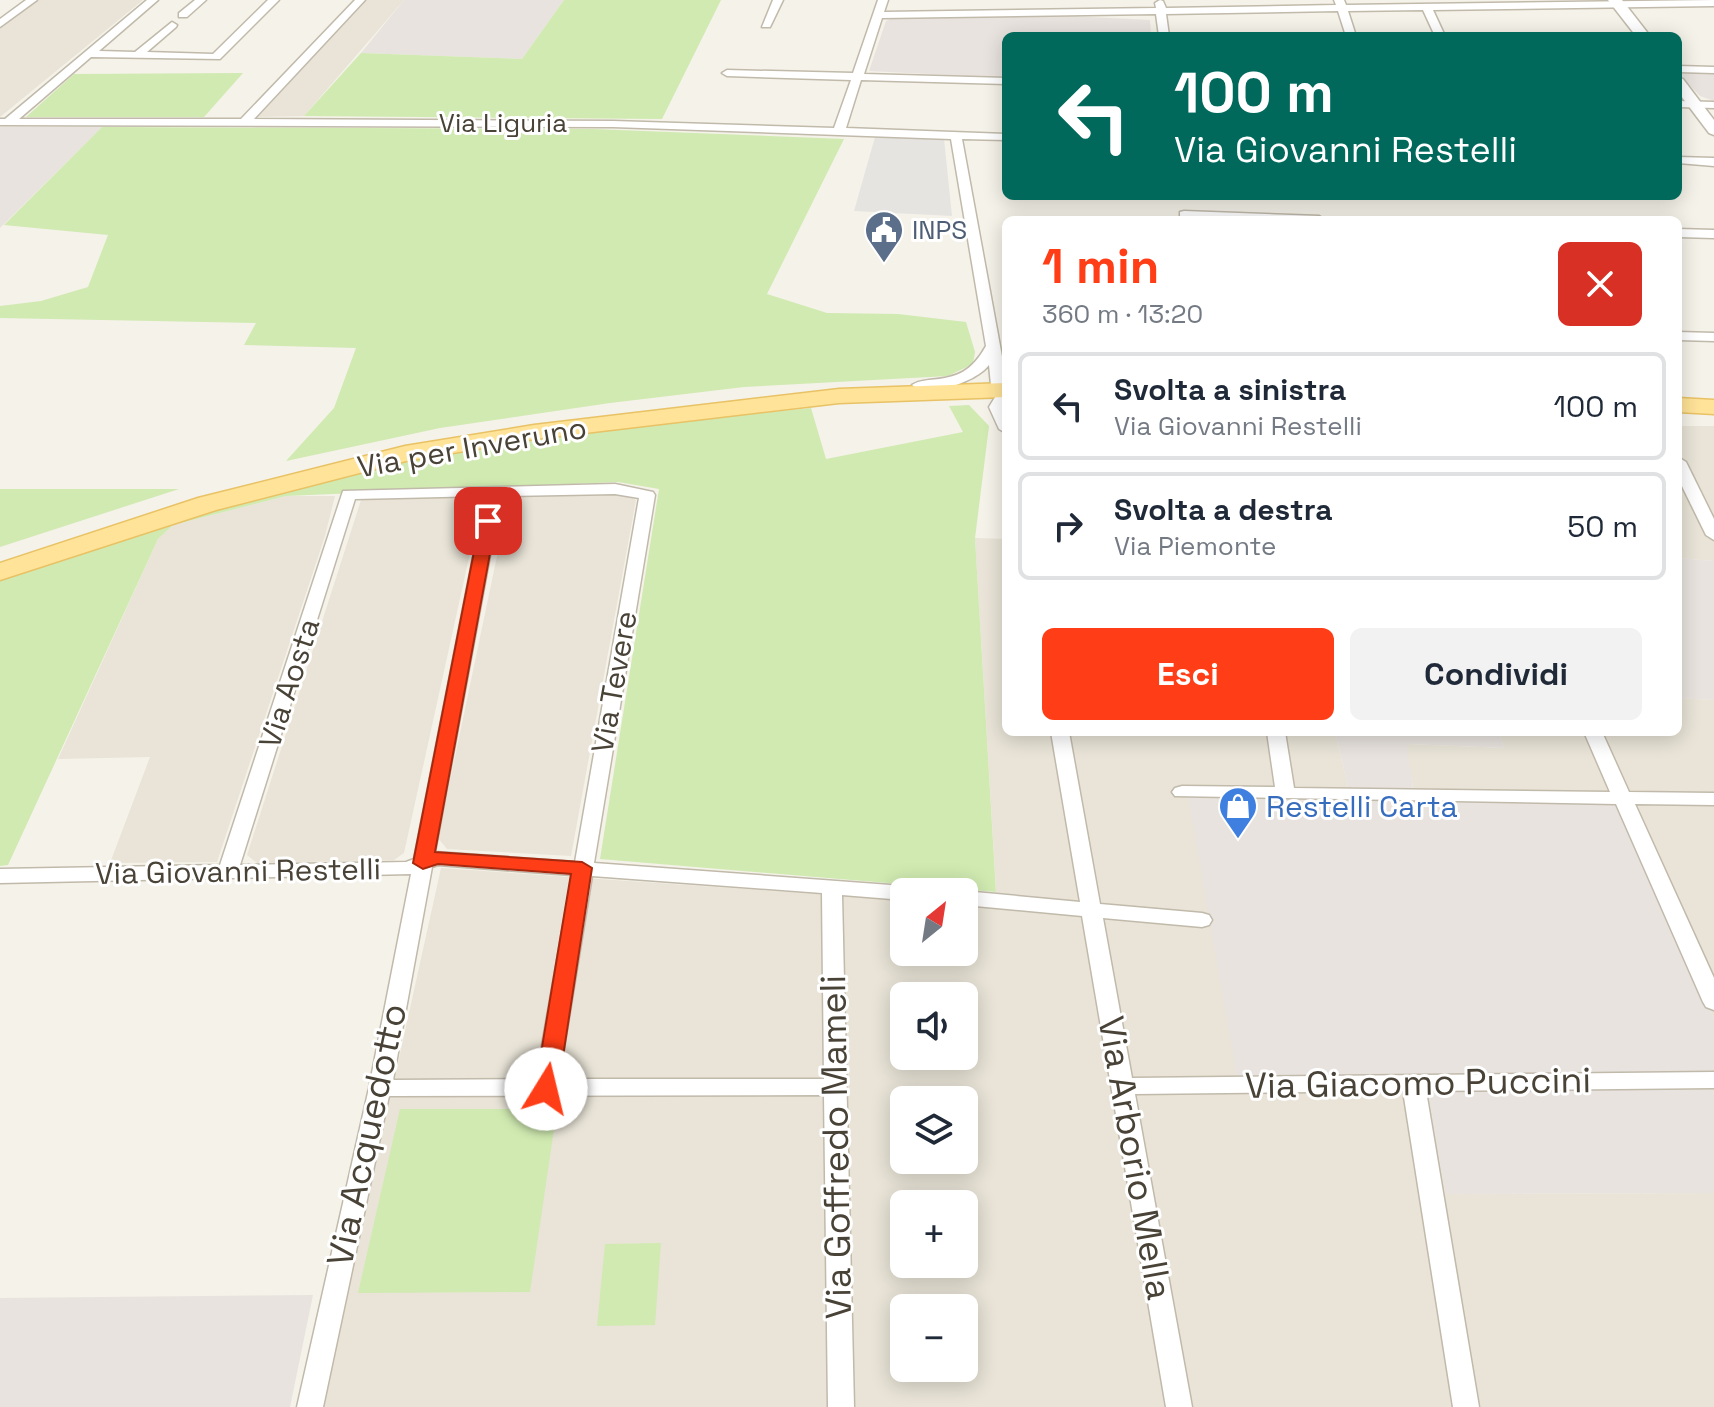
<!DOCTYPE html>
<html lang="it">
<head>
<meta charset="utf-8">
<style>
  :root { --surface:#fff; --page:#f2f2f3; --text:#1f2937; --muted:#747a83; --line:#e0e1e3; --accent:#ff3d16 }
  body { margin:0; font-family:"Space Grotesk",sans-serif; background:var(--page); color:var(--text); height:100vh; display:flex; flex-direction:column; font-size:30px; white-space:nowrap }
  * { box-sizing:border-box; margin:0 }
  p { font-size:26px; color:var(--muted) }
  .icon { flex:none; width:44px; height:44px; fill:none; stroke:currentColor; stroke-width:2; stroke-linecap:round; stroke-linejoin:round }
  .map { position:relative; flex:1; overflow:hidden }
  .details { position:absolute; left:1002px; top:216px; width:680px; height:520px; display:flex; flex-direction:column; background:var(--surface); border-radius:12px; box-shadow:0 4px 20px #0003 }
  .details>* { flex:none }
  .top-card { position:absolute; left:1002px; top:32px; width:680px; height:168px; border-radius:12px; box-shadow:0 4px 20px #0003; background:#00695c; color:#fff; overflow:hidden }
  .needle { width:52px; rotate:30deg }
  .buttons { position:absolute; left:890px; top:878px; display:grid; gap:16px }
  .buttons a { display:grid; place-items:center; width:88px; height:88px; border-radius:12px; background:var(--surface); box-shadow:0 4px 20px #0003; font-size:40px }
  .pin { position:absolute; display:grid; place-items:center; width:68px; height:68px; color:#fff; margin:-34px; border-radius:16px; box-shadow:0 4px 12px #0006 }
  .me { position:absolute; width:88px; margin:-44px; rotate:9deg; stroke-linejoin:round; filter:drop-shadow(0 0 6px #0008) }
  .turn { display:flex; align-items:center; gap:28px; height:168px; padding:0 40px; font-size:36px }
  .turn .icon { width:104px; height:104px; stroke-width:2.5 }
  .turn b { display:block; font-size:56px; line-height:68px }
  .round { display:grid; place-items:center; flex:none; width:84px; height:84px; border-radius:12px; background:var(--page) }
  .headline { display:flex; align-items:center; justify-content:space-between; height:136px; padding:0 40px }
  h1 { font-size:48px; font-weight:800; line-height:60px; color:var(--accent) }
  .cta { display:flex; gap:16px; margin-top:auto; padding:16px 40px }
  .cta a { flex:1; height:92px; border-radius:12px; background:var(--accent); color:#fff; font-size:32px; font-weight:800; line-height:92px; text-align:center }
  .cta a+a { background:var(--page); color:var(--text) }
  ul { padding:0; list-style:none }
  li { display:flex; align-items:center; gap:24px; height:108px; margin:0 16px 12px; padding:0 24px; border:4px solid var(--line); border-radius:12px }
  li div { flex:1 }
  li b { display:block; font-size:30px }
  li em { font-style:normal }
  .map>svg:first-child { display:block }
</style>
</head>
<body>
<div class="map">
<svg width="1714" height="1407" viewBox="0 0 1714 1407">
  <rect width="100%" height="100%" fill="#f5f2e9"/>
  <g fill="#e9e4d7" fill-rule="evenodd">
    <polygon points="39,0 143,0 0,117 0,29"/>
    <polygon points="366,0 404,0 304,116 258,117"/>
    <polygon points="1678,426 1714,426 1714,561 1678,558"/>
    <polygon points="483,494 404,853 394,860 257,863 247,855 362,497"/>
    <polygon points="510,494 626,495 636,500 571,856 447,849 438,838"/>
    <polygon points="286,496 335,496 325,536 217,862 110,863 150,757 58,759 158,539 173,525"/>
    <path d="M975,538L1006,539V732H1335L1348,787L1413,788L1406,744L1504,748L1499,732H1678V698L1714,700V1019L1620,800L1714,1072V1090H1428L1445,1194L1714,1193V1407H322L441,868L904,900V952H964V904L997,906ZM904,996H964V1056H904ZM904,1100H964V1160H904ZM904,1204H964V1264H904ZM904,1308H964V1368H904Z"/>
  </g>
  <g fill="#e8e3de">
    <polygon points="404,0 564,0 522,59 361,53"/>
    <polygon points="1071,16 1150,20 1151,36 1006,36 1006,78 869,71 886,21 893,18"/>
    <polygon points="1688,72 1714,72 1714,101 1700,96 1680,75"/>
    <polygon points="0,127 102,127 0,228"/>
    <polygon points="1678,558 1714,561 1714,700 1678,698"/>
    <polygon points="1335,732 1499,732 1504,748 1407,744 1413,789 1348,787"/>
    <polygon points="1188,796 1620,800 1714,1019 1714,1072 1237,1078"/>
    <polygon points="1427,1090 1714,1090 1714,1193 1445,1194"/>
    <polygon points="313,1295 290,1407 0,1407 0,1298"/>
  </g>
  <g fill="#d0eab1">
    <polygon points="564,0 721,0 662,119 304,116 361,53 522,59"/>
    <polygon points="243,73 204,117 26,117 74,74"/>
    <polygon points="102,127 593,129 844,139 767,294 827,313 898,314 966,322 975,352 973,364 948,376 744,387 610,403 440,428 286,461 334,408 356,348 244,345 256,323 0,318 0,306 41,301 88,287 108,235 4,225"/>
    <path d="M969,405L989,426L975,538L996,892L600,859L659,489L618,482L286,496L173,525L158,539L8,865L0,866V579C135,534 268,490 407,459C539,431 676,422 811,408L826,459L963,432L949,406Z"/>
    <polygon points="0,489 179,489 0,547"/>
    <polygon points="400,1109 557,1109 530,1292 358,1293"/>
    <polygon points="661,1243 655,1325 597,1326 605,1244"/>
  </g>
  <polygon fill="#e6e4e1" points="875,137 944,139 952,216 854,211"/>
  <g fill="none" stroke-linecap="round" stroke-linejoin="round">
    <defs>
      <g id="minor">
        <polygon points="26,0 37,0 0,27 0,19"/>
        <path d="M147,0H158L99,51L135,52L172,22L177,25L176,27L147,52L213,54L268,0H279L220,59L91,57L19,119H241L355,0H365L254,119L613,121L834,128L851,80L727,76L722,73L727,70L853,73L878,0H888L884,12L1156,8L1155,3L1160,0L1163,1L1166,8L1336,5L1334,0H1344L1346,5L1714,0V6L1433,10L1445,36H1435L1423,10L1348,11L1356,36H1346L1338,11L1166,14L1169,36H1159L1156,14L882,18L864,74L1006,78V84L861,80L846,128L1006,134V140L962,139L1003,362L1006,433L999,429L989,407L997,394L991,385L989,365C976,382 929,398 912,385C918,381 922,381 929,380C958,378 972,371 986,346L951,139L613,127L0,125V119H5Z"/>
        <polygon points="195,0 206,0 187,17 179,17 179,13"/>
        <polygon points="773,0 783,0 770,27 762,27"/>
        <polygon points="1678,66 1714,67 1714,73 1678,72"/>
        <polygon points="1678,101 1714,102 1714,108 1678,107"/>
        <polygon points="1678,157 1714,158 1714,166 1678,163"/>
        <polygon points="1184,211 1319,216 1325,220 1180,218 1180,212"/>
        <polygon points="1678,229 1714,230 1714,238 1678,237"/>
        <polygon points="1678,332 1714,333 1714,341 1678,340"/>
        <polygon points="1678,457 1686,462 1714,519 1714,540 1706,535 1678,478"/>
        <path d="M615,484L653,492L655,495L594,863L904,886L913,892H904V900L842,895L854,1407H828L824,1095L389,1096L323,1407H297L369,1088L411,874L0,883V869L220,865L343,491ZM615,494L639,498L575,862L435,852L501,496ZM485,496L414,859L406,862L240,865L355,499ZM438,865L572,875L536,1079L393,1080L432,867ZM592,876L822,893L824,1079H559Z"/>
        <polygon points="1051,732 1069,732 1100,904 1202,913 1209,915 1212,920 1209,925 1202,927 1103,918 1132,1078 1714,1072 1714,1088 1426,1091 1479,1407 1453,1407 1403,1091 1135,1094 1192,1407 1166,1407 1082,916 964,905 964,892 961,892 964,891 1080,902"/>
        <polygon points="1267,732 1285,732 1294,788 1610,792 1584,732 1602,732 1629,792 1714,793 1714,805 1635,804 1714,978 1714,1010 1706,1007 1703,1002 1616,804 1175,796 1172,792 1175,788 1182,786 1275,787"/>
      </g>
      <g id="tertiary">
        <polygon points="1608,0 1622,0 1650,36 1636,36"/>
        <polygon points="1678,78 1683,79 1714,120 1714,135 1709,133 1678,92"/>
      </g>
      <g id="primary">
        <polygon points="1006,383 1006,397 839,403 534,439 406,461 216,510 0,580 0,563 198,498 405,446 534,425 839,389"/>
        <polygon points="1678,398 1714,400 1714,414 1678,412"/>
      </g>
    </defs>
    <use href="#minor" stroke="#c1baab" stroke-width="3"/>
    <use href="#tertiary" stroke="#c1baab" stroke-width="3"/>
    <use href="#primary" stroke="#e8c265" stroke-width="3"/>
    <use href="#minor" fill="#fff" fill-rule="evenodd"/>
    <use href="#tertiary" fill="#fff" fill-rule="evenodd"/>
    <use href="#primary" fill="#ffe398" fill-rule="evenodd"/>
  </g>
  <polygon fill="#ff3d16" stroke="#a6280e" stroke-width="2" points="488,517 496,521 435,852 582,862 592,868 558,1089 554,1095 546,1097 538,1095 535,1089 571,874 438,864 423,869 413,863 480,521"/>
  <defs>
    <symbol id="civic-pin" viewBox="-11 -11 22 30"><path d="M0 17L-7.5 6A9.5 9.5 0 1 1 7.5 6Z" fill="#5c6f8a" stroke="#fff"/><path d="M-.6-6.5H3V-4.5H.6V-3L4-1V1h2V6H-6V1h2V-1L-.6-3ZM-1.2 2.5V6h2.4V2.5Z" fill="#fff"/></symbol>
    <symbol id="shop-pin" viewBox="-11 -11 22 30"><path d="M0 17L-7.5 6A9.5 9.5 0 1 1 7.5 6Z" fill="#3f7fe0" stroke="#fff"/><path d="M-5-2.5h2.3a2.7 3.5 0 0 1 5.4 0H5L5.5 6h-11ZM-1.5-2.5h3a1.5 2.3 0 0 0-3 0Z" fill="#fff"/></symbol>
  </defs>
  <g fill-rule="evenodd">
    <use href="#civic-pin" x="862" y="208" width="44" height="60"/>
    <use href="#shop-pin" x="1216" y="784" width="44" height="60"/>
  </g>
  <g text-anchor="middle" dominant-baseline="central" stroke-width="6" stroke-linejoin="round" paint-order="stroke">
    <g font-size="26" fill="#494237" stroke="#fff">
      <text x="503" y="123">Via Liguria</text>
    </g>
    <g font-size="26" fill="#4e5e75" stroke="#fff" text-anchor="start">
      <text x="912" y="230">INPS</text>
    </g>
    <g font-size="30" fill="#494237" stroke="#fff">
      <text transform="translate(472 447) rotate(-10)">Via per Inveruno</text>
      <text transform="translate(614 682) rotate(-80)">Via Tevere</text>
      <text transform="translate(289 683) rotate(-72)">Via Aosta</text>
      <text transform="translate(238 871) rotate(-1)">Via Giovanni Restelli</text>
    </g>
    <g font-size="30" fill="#366cbe" stroke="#fff" text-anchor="start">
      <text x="1266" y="806">Restelli Carta</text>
    </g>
    <g font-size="36" fill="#494237" stroke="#fff">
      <text transform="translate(1418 1083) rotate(-1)">Via Giacomo Puccini</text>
      <text transform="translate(367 1135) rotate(-78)">Via Acquedotto</text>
      <text transform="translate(836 1147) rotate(-91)">Via Goffredo Mameli</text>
      <text transform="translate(1135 1158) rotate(80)">Via Arborio Mella</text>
    </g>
  </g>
</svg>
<div class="buttons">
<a><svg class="needle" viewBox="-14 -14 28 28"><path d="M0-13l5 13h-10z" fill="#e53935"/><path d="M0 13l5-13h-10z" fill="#747a83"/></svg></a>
<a><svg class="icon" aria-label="sound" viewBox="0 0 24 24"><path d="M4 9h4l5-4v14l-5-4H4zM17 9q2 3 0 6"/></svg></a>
<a><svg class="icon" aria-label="layers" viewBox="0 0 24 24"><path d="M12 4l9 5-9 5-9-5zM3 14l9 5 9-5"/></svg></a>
<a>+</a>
<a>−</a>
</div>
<div class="pin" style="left:488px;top:521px;background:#d93025"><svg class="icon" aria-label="arrive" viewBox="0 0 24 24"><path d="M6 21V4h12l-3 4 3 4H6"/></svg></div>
<svg class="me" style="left:546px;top:1089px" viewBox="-20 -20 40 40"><circle r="19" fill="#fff"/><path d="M0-13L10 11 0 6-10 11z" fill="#ff3d16"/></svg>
<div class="top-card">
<div class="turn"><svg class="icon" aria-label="left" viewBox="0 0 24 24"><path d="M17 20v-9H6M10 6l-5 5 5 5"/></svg><div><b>100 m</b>Via Giovanni Restelli</div></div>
</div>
<section class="details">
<div class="headline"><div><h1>1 min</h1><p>360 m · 13:20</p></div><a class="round" style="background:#d93025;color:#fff"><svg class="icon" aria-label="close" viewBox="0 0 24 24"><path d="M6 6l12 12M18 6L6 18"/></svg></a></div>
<ul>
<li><svg class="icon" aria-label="left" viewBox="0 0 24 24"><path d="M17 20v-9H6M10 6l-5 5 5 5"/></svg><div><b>Svolta a sinistra</b><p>Via Giovanni Restelli</p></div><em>100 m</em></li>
<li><svg class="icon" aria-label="right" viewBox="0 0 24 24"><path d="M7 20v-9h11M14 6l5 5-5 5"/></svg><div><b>Svolta a destra</b><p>Via Piemonte</p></div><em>50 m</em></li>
</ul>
<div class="cta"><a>Esci</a><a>Condividi</a></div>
</section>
</div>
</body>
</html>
